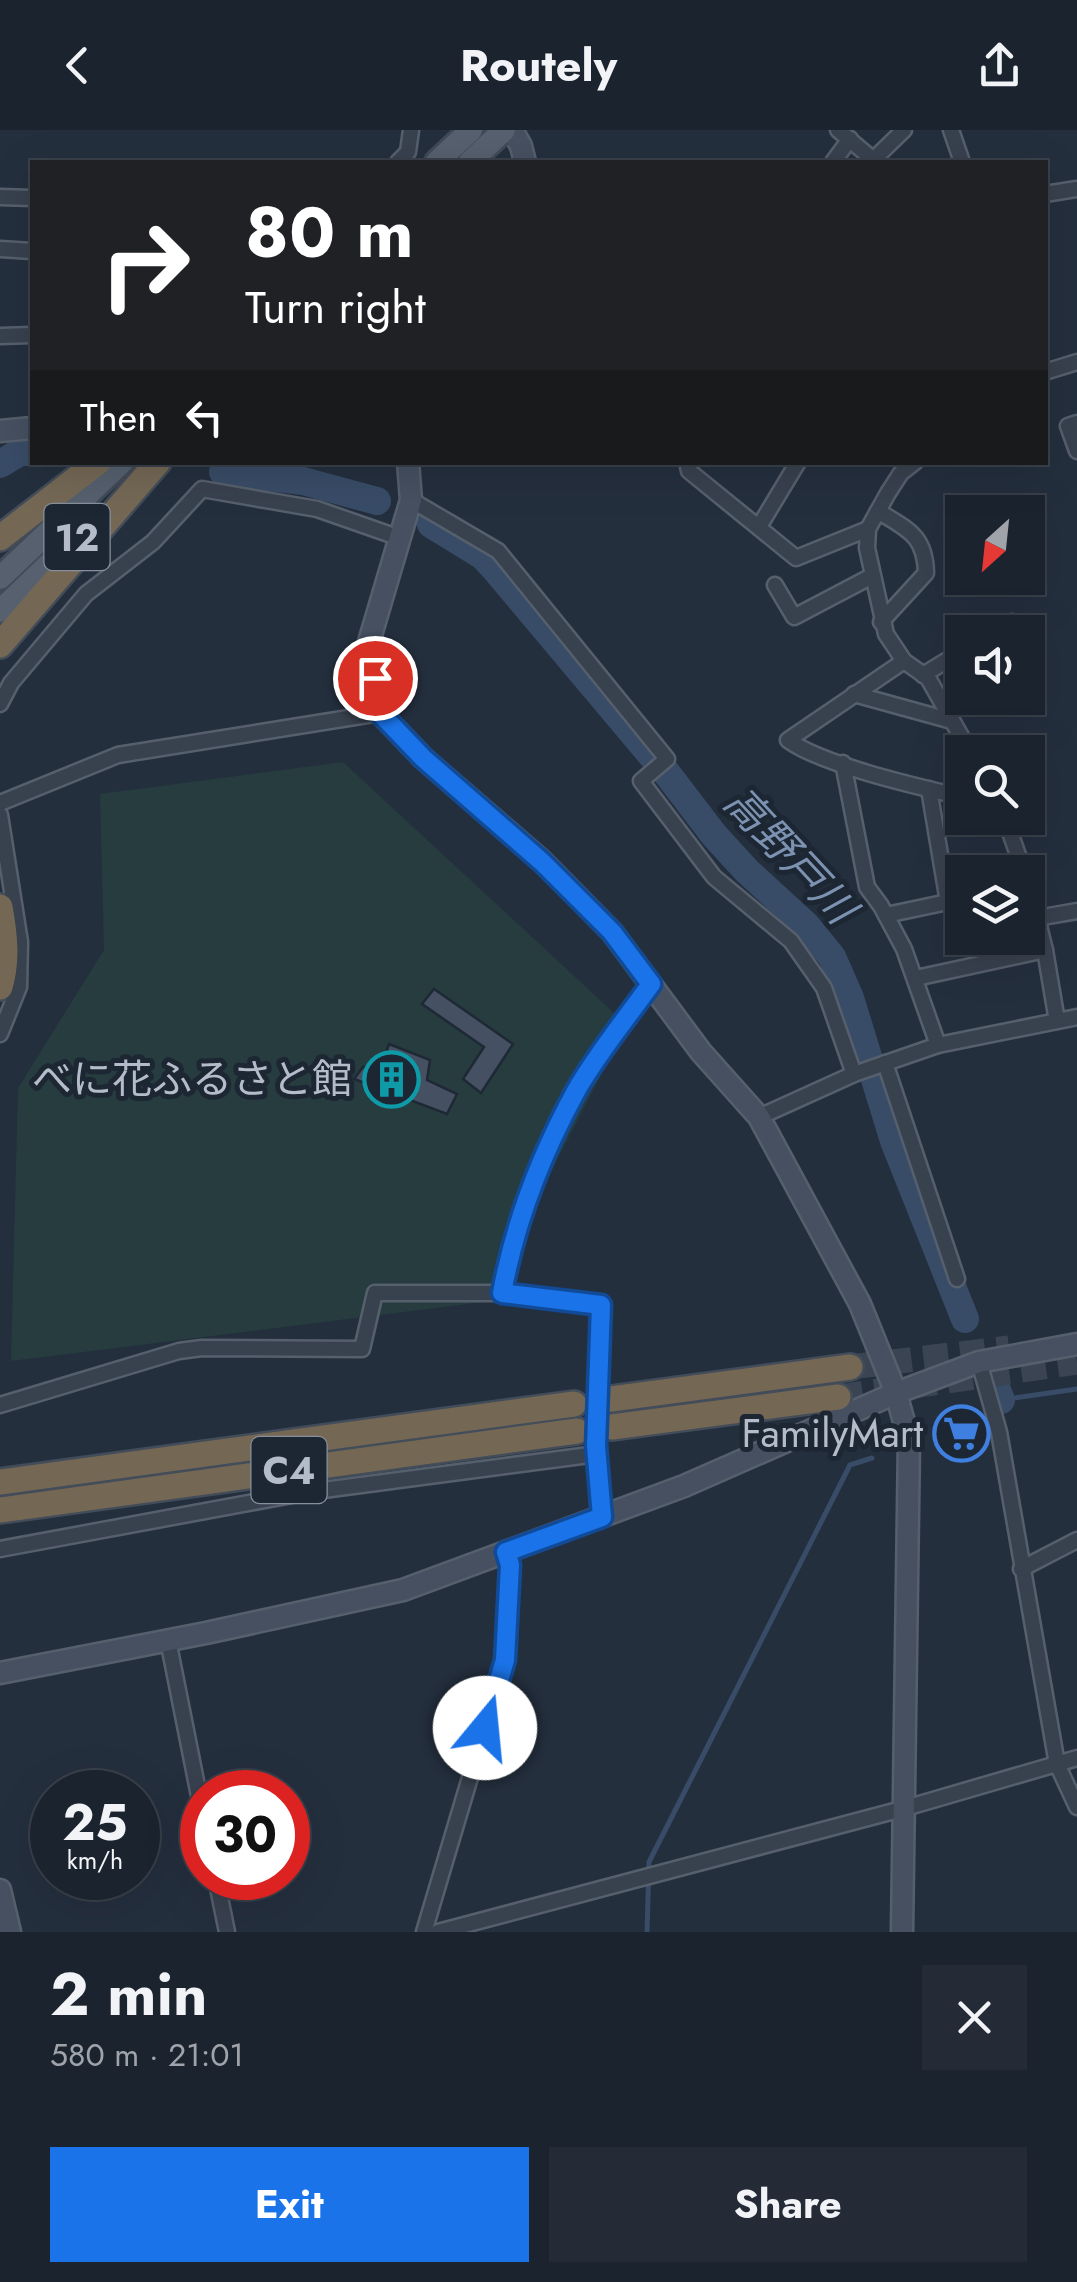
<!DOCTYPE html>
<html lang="en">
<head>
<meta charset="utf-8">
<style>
  :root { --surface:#1b232e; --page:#242b36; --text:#f1f3f6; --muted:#a0a4aa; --line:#39404a; --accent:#1a73e8 }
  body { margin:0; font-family:Jost,"Noto Sans JP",sans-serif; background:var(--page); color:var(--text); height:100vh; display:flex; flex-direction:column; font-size:38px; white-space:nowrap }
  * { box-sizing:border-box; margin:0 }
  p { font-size:32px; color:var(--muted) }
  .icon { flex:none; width:55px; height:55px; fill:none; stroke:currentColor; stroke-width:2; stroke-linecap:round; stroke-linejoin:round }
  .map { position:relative; height:1802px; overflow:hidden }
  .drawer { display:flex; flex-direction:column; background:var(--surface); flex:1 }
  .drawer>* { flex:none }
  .top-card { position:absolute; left:30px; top:30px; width:1018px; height:305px; border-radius:0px; box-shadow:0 10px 40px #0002,0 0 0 2px var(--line); background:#202124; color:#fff; overflow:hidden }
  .needle { width:65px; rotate:207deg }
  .buttons { position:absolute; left:945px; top:365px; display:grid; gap:20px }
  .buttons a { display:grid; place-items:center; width:100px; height:100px; border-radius:0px; background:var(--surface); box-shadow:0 10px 40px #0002,0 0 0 2px var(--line); font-size:50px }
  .speed { position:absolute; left:30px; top:1640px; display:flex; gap:20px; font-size:50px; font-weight:700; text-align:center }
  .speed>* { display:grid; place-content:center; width:130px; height:130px; border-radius:50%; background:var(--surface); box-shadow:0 10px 40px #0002,0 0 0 2px var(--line); line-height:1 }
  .speed small { font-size:25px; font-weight:400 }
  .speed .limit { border:15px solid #d22; background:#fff; color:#111 }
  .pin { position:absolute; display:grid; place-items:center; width:85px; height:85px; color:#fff; margin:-42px; border:5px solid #fff; border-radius:50%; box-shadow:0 2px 10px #0007 }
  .me { position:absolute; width:110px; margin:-55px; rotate:17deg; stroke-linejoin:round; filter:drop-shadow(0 0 8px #0008) }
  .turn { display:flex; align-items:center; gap:35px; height:210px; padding:0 50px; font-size:45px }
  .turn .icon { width:130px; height:130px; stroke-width:2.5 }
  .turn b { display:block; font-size:70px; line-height:85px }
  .then { display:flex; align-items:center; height:95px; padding:0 50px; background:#0003; gap:20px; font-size:38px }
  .round { display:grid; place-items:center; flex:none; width:105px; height:105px; border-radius:0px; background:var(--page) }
  .headline { display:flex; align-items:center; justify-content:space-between; height:170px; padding:0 50px }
  h1 { font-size:60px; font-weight:700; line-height:75px }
  .button { display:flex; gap:20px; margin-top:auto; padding:20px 50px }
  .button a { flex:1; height:115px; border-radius:0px; background:var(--accent); color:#fff; font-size:40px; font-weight:700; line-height:115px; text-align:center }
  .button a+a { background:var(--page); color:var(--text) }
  header { display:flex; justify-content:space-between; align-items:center; height:130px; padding:0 50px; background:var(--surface); font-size:45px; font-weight:700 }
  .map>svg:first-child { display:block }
</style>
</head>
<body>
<header><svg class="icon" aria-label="back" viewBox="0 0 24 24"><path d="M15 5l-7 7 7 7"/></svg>Routely<svg class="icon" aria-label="share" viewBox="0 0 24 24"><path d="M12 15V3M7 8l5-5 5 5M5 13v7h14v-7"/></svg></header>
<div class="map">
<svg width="1077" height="1802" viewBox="0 0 1077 1802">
  <rect width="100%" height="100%" fill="#242f3e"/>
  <polygon fill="#263c3f" points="343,632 627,895 483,1172 11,1231 18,958 104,820 100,664"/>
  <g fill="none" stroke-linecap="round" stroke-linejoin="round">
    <g stroke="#394c67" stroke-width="5">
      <polyline points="1001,1270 1077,1259"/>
      <polyline points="647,1802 649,1732 850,1335 872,1328"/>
    </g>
    <g stroke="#394c67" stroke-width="28">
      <polyline points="0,334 20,322 32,322"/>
      <polyline points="223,342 303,351 377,371"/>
      <polyline points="431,394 483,426 495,439 669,646 714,705 747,741 806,795 832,827 850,868 894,1011 965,1189"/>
      <polyline points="997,1260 1001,1270"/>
    </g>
  </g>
  <g fill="#455162" stroke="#1f2835" stroke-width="2.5">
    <polygon points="434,859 513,914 481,963 463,949 484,917 422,874"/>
    <polygon points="389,914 430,930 427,950 457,964 447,984 354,949 363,937 380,941"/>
  </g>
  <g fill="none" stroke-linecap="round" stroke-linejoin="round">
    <g stroke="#3a4453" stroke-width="25" stroke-dasharray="25 12" stroke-linecap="butt">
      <polyline points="850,1237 1009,1218"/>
      <polyline points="838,1267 1077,1232"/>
    </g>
    <defs>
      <g id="street">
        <polyline points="838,0 876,32"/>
        <polyline points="951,0 962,32"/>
        <polyline points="873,30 904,0"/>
        <polyline points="398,32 408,22 411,0"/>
        <polyline points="833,32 850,9"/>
        <polyline points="1045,64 1077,59"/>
        <polyline points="0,67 32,68"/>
        <polyline points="0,119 32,121"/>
        <polyline points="0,206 32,205"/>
        <polyline points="1048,241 1077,232"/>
        <polyline points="1077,293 1068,296 1077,321"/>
        <polyline points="687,332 689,341 796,428 868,399"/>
        <polyline points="915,332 901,343 888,363 868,399 867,418 886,504 904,531 928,548 970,622"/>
        <polyline points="411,370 498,421 667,629 641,651 714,747 791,811 824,858 854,944"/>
        <path d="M878,381C908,400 925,405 926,443L881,492"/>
        <polyline points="760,395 798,332"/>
        <polyline points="775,455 794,487 872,446"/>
        <polyline points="994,502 1012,492"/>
        <path d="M904,531L788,610C822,635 919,657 962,667"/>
        <polyline points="923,545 962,521"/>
        <polyline points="854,564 952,591"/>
        <polyline points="0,574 11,553 86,464 153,412 202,359 317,379 400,408"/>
        <polyline points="843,633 867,757 881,776 904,819 938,915"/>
        <polyline points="929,659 948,772"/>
        <polyline points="0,673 118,625 380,583"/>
        <polyline points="0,685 20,812 19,857 0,904"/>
        <polyline points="1005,688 1024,742"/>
        <polyline points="1028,752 1045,820 1057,891"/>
        <polyline points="886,785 962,769"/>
        <polyline points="1037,788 1077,781"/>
        <polyline points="916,848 1045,820"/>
        <polyline points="885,933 957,1149"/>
        <polyline points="759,987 854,944 938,915 1077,887"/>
        <polyline points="501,1163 601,1175 597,1316 602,1387"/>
        <polyline points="979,1232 999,1302 1057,1634 1077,1677"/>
        <path d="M0,1275L179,1221L202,1218L362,1219L375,1163H501C515,1092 541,1025 576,961C597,924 626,889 651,854"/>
        <polyline points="0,1419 308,1362 597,1324"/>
        <polyline points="1021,1439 1077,1410"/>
        <polyline points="168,1510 202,1681"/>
        <polyline points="216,1748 227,1802"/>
        <polyline points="424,1802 505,1530 510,1435 506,1422"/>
        <polyline points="438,1802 902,1679 1077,1628"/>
      </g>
      <g id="secondary">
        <polyline points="512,0 521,16 525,32"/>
        <polyline points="0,301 32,298"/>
        <polyline points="408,332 411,370 369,512 380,583 423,628 542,731 612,802 701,922 759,987 860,1174 896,1263 909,1310 902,1802"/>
        <polyline points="0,1543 206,1503 403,1460 684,1356 896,1263 979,1232 1077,1214"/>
        <polyline points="0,1760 10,1802"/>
      </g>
      <g id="primary">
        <polyline points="437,32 471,0"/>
        <polyline points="470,32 504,0"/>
        <polyline points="0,448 122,332"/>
        <polyline points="0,481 98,387"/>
      </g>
      <g id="highway">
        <polyline points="0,408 98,332"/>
        <polyline points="0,515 158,332"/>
        <path d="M0,777C5,805 8,830 0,857"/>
        <polyline points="611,1269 850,1237"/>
        <polyline points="612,1297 838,1267"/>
        <polyline points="0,1352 574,1274"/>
        <polyline points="0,1380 577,1301"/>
      </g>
    </defs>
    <use href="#street" stroke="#565f6c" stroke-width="19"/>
    <use href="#secondary" stroke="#565f6c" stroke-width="25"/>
    <use href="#primary" stroke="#414a57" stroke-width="28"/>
    <use href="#highway" stroke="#434c59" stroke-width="30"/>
    <use href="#street" stroke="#38414e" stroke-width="14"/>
    <use href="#secondary" stroke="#465061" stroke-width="20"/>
    <use href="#primary" stroke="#56606e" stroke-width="22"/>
    <use href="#highway" stroke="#746855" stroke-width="25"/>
  </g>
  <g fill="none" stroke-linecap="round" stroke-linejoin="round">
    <defs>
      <path id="route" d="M375,548L380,583L423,628L542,732L612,802L651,854C626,889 597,924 576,961C541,1025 515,1092 502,1163L601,1175L596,1316L602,1387L506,1422L510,1435L505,1530L485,1598"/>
    </defs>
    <use href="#route" stroke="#114b97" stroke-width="25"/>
    <use href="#route" stroke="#1a73e8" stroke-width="18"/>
  </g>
  <defs>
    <symbol id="building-ring" viewBox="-11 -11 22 22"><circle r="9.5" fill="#1d2633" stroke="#0f9aa8" stroke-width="1.5"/><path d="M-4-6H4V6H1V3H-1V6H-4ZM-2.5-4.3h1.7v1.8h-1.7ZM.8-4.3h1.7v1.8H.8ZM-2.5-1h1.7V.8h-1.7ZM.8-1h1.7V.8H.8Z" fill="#0f9aa8"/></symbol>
    <symbol id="supermarket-ring" viewBox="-11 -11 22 22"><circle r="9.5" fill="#1d2633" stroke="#3f7fe0" stroke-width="1.5"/><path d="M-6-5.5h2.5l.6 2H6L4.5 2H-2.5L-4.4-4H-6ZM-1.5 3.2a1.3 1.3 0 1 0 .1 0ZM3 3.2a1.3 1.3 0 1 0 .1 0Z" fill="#3f7fe0"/></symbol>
  </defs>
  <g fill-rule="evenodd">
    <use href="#building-ring" x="360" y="918" width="63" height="63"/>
    <use href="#supermarket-ring" x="930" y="1272" width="63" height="63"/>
  </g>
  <g text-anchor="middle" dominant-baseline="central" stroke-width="10" stroke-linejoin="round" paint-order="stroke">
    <g fill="#1d2633" stroke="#878f9c" stroke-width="2.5">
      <rect x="44.5" y="374" width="65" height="66" rx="8"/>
      <rect x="251.5" y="1307" width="75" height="66" rx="8"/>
    </g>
    <g font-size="38" font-weight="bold" fill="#b4bcc9">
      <text x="77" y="407">12</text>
      <text x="289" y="1340">C4</text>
    </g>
    <g font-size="40" fill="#b4bcc9" stroke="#1d2633" text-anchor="end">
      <text x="352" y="949">べに花ふるさと館</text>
      <text x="923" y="1303">FamilyMart</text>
    </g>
    <g font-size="42" font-style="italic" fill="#7c92b1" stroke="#1d2633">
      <text transform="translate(790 725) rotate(47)">高野戸川</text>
    </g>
  </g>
</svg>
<div class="buttons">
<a><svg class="needle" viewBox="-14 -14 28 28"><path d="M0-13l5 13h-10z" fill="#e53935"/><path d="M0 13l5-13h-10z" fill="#a0a4aa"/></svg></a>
<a><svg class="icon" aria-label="sound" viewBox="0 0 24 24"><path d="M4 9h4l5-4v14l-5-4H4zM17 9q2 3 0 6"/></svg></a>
<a><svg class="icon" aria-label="search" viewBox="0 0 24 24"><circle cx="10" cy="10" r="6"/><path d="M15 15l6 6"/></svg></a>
<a><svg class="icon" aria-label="layers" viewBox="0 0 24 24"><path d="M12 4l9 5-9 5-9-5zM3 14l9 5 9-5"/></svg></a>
</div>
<div class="speed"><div>25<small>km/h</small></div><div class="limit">30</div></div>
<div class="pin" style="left:375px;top:548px;background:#d93025"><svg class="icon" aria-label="arrive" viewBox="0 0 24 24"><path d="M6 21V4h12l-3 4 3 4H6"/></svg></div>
<svg class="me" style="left:485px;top:1598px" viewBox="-20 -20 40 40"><circle r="19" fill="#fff"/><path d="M0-13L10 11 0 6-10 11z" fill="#1a73e8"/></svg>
<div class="top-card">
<div class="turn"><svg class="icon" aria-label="right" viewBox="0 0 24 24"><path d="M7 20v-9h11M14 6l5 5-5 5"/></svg><div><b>80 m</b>Turn right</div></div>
<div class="then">Then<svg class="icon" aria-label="left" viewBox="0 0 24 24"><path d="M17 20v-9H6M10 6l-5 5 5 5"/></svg></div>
</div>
</div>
<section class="drawer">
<div class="headline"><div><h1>2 min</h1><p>580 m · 21:01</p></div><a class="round"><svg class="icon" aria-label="close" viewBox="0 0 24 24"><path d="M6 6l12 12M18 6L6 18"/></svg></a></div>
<div class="button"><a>Exit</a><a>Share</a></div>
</section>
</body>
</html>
